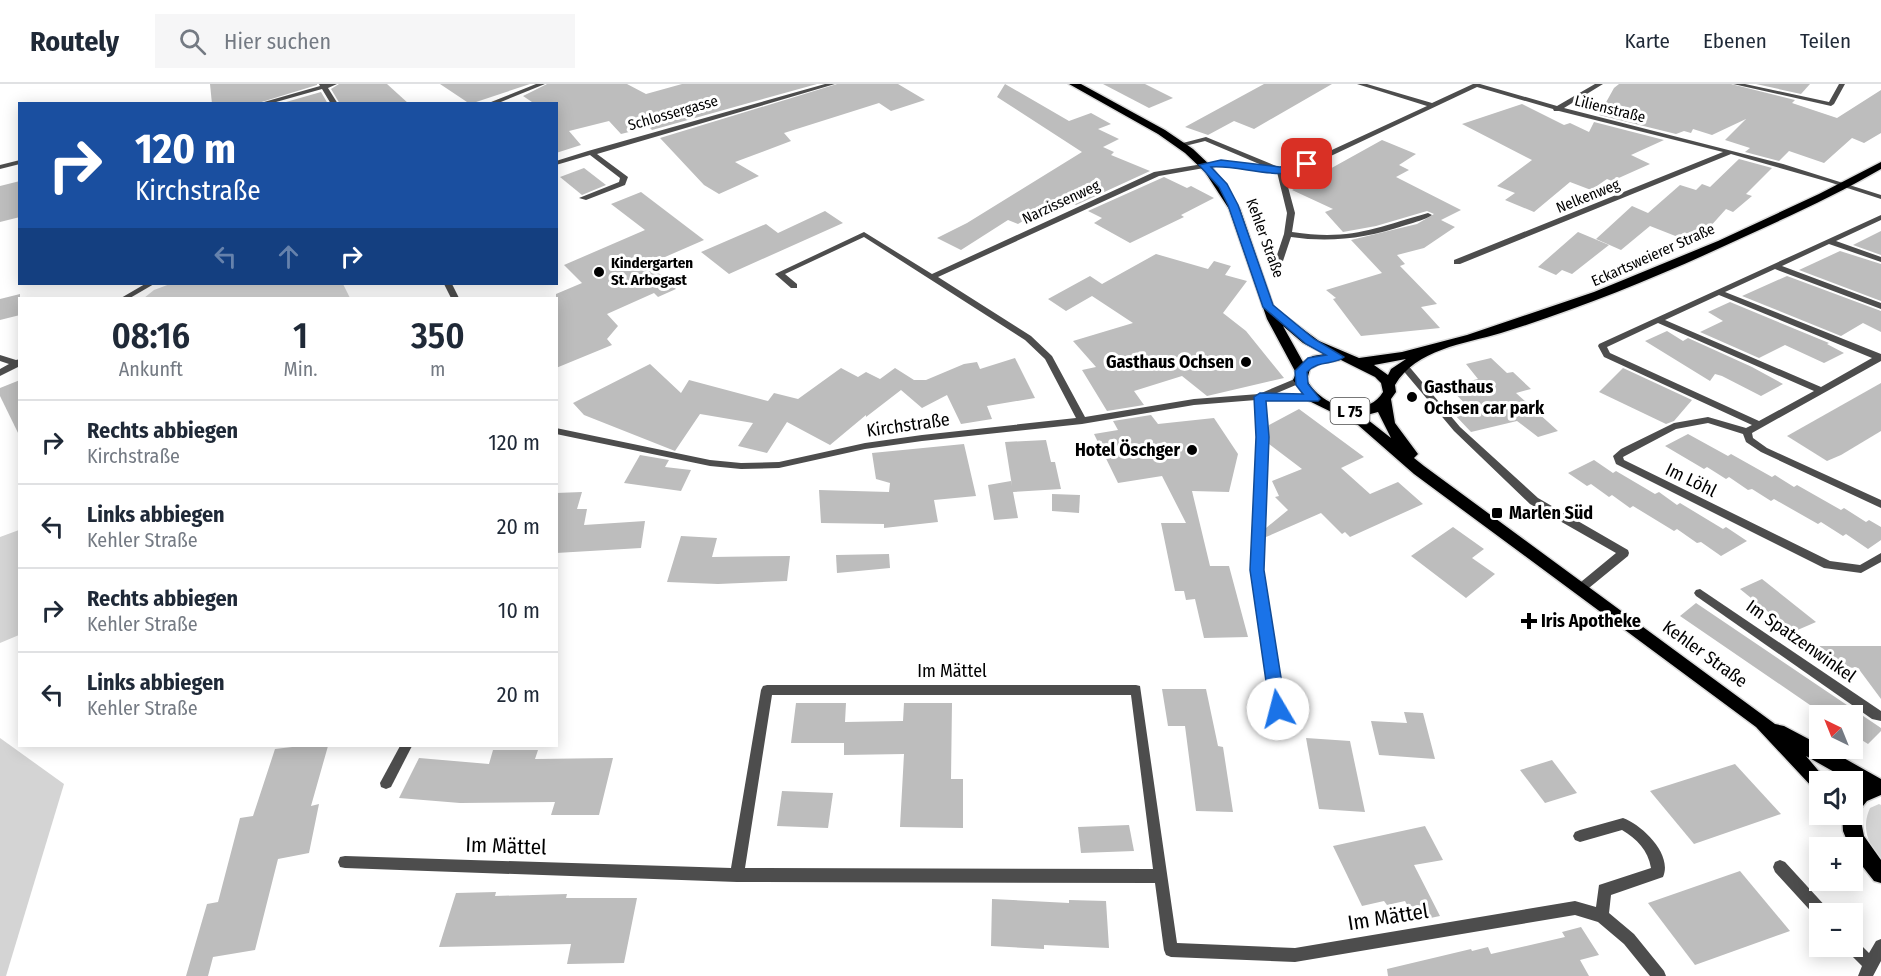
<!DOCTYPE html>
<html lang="de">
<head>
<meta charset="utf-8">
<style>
  :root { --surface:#fff; --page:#f6f6f7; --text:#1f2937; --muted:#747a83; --line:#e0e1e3 }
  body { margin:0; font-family:"Fira Sans Condensed",sans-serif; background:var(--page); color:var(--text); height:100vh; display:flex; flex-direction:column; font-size:22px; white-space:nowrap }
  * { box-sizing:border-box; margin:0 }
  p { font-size:20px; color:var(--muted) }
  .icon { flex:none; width:33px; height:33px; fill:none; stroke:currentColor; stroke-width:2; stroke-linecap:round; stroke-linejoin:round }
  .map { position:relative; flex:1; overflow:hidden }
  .details { position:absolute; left:18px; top:213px; width:540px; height:450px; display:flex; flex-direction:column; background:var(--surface); border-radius:0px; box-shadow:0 3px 15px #0003 }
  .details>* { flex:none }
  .top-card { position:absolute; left:18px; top:18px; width:540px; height:183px; border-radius:0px; box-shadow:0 3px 15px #0003; background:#1a4fa0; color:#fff; overflow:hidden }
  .needle { width:39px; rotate:317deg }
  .buttons { position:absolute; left:1809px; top:621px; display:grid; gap:12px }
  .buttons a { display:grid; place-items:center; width:54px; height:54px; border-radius:0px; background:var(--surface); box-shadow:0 3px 15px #0003; font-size:30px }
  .pin { position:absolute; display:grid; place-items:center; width:51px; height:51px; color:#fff; margin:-26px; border-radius:12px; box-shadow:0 3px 9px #0006 }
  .me { position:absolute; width:66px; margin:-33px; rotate:352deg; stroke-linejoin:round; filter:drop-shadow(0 0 4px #0008) }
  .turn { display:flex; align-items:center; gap:21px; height:126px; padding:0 18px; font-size:27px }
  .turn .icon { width:78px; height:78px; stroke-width:2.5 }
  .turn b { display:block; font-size:42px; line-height:51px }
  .lanes { display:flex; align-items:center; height:57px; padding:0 18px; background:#0003; justify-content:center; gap:30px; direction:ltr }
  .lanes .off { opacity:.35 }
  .eta { display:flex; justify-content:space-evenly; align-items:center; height:102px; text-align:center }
  .eta b { font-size:36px; font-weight:600; line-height:42px }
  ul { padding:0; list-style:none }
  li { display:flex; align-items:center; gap:18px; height:84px; padding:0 18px; border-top:2px solid var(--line) }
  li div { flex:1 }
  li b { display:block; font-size:22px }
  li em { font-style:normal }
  header { display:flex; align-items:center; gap:36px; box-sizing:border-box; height:84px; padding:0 30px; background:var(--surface); border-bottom:2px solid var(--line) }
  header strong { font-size:28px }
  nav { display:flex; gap:33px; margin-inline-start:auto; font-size:21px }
  .search { width:420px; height:54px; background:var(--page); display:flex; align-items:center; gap:15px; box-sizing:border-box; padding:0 21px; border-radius:0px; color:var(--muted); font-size:22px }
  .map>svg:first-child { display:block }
</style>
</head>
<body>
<header>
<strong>Routely</strong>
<div class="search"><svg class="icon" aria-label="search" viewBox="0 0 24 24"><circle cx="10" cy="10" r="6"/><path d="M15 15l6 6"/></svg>Hier suchen</div>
<nav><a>Karte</a><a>Ebenen</a><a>Teilen</a></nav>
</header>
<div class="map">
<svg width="1881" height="892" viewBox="0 0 1881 892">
  <rect width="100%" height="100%" fill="#fff"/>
  <g fill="#d4d4d4">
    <polygon points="170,200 343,200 350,214 144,214 154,206"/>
    <polygon points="19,446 19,551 0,559 0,453"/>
    <polygon points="0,654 64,700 6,892 0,892"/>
    <path d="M1879,720L1881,721V776C1868,760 1861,744 1870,724Z"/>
  </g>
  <g fill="#bdbdbd">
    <polygon points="210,0 317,0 317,1 255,20 212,20"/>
    <polygon points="339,0 387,0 409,20 340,20 331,5"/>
    <polygon points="440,0 530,0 470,20"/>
    <polygon points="547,0 627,0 646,10 682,0 817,0 652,46 649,43 621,50 609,37 569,47 581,61 556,69 556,20 535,20 523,12"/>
    <polygon points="837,0 898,0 925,16 891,27 879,19 784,49 791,57 735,78 759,92 719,110 704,101 660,54"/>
    <polygon points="1005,0 1069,37 1091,29 1111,40 1098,45 1119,55 1103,63 1114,68 1111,71 1150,87 1076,121 1061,114 1018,140 1008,136 961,166 937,154 967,139 1082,68 997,13"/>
    <polygon points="1103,0 1145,0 1173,14 1149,24"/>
    <polygon points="1264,0 1332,0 1254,45 1234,37 1208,51 1185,43"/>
    <polygon points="1619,0 1731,0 1795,16 1792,19 1837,34 1881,6 1881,49 1864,59 1852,54 1824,79 1789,67 1779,77 1745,68 1750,64 1725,56 1746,35 1712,51 1693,45 1691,49 1684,47 1676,50 1599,31 1614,4"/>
    <polygon points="1756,0 1810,0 1801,10"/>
    <polygon points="321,8 328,20 279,20"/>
    <polygon points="1522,20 1564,41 1570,39 1589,48 1594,38 1664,56 1631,71 1650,80 1612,97 1607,95 1591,106 1570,98 1534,128 1505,116 1515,109 1497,102 1532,76 1462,40"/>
    <polygon points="1382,56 1416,70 1399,81 1409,86 1396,93 1461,126 1441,136 1455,143 1424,164 1397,171 1405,180 1400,182 1437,220 1421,223 1440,244 1361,252 1333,215 1336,214 1326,206 1382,189 1351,156 1417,140 1434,130 1427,127 1376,142 1343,148 1325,128 1333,125 1292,106"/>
    <polygon points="1739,75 1772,84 1746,110 1752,112 1733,128 1726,125 1699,155 1687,151 1683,155 1650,142 1621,166 1596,155 1632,122 1648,129 1680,101 1696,106 1702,100 1710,103"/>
    <polygon points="584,84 606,101 582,111 560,93"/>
    <polygon points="1164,93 1187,104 1191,102 1214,114 1181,131 1184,133 1130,159 1094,139 1102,134 1088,127"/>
    <polygon points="20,97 20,133 0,138 0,102"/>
    <polygon points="641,108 704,156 649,180 676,205 658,213 654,209 607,230 618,242 607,255 612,261 556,284 556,210 582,199 564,181 645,146 611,120"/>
    <polygon points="825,127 843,139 729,190 701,168 766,140 778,149"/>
    <polygon points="1881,147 1881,171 1853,161"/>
    <polygon points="1578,148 1609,161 1572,190 1562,186 1556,191 1538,183"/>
    <polygon points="1840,167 1881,180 1881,217 1799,186"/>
    <polygon points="1156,170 1208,185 1214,177 1231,182 1225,191 1247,197 1223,229 1246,247 1284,294 1207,312 1182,292 1134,307 1144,321 1107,327 1082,286 1096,283 1073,257 1133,239 1092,212 1066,227 1048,215 1090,192 1102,200"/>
    <polygon points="1787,192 1881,227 1881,248 1863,239 1841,252 1742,212"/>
    <polygon points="20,210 20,231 0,236 0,215"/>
    <polygon points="1730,218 1829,259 1827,260 1844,269 1824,279 1785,261 1759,274 1700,248 1723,237 1708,228"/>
    <polygon points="1667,247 1683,257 1688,254 1752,283 1783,300 1761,312 1722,292 1715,290 1710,297 1645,257"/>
    <polygon points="1015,274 1035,314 987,322 992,335 961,340 947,311 922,324 901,306 866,333 866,331 830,361 787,338 767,369 738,362 753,339 700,330 675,367 584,331 573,319 650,280 681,309 689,296 768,317 774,309 798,315 841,284 858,293 866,288 880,295 895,284 914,296 926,296 964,280 977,278 980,285"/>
    <polygon points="1491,274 1507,289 1513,288 1531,305 1516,309 1558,347 1538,353 1517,337 1471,348 1454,330 1471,326 1448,302 1478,295 1466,280"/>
    <polygon points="1623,284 1692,316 1674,337 1666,340 1599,308"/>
    <polygon points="20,296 20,353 0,312 0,304"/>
    <polygon points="1881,299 1881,347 1841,371 1827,377 1787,352"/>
    <polygon points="1299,325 1364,373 1341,384 1370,410 1398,398 1423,420 1350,453 1345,448 1342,450 1321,429 1266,453 1266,444 1288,426 1275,413 1279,412 1272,397 1302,385 1269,360 1269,341"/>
    <polygon points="1151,331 1158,340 1214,334 1238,370 1229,408 1192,407 1210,482 1229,482 1248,553 1204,554 1195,515 1186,516 1184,507 1175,507 1161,439 1186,439 1162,392 1118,399 1094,350 1118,346 1113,337"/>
    <polygon points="1688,350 1728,372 1731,370 1772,393 1775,391 1794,403 1797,401 1841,426 1844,424 1866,438 1869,436 1881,443 1881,456 1868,465 1846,450 1843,452 1821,438 1818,440 1774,415 1771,417 1752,405 1748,406 1729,393 1726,395 1707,383 1704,385 1665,362"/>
    <polygon points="1046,356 1051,378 1055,378 1061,405 1013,408 1018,434 994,436 988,401 1011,397 1012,402 1005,358"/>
    <polygon points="964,360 976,412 934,416 938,438 884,444 884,440 821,439 819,406 889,408 890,399 876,395 872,369"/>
    <polygon points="640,371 669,376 665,383 691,386 681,407 624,399"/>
    <polygon points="1594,376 1613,389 1616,387 1655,410 1659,408 1677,421 1680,419 1723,445 1726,443 1747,457 1721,472 1701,458 1697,459 1677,445 1674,447 1633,422 1630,424 1612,411 1609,413 1591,400 1587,402 1568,389"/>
    <polygon points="582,408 577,425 587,425 584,441 645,437 641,464 556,469 556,409"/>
    <polygon points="1052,410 1080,411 1079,429 1052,427"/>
    <polygon points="1453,443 1484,465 1472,474 1495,490 1466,514 1411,472"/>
    <polygon points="681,452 717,454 712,473 790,472 787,497 718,500 667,498"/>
    <polygon points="889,470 890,484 837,489 836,471"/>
    <polygon points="1762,495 1816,538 1793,548 1740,505"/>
    <polygon points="1696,519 1881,644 1881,647 1868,660 1852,650 1852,632 1826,632 1680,532"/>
    <polygon points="1809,562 1881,562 1881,615 1858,584 1836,583"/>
    <polygon points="1162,605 1206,605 1218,662 1223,663 1233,728 1196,727 1185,642 1168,642"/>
    <polygon points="796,619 846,619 845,638 903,637 904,619 952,619 951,695 963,695 963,744 900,743 904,670 844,671 844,659 791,659"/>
    <polygon points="1404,628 1423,629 1435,675 1379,671 1371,637 1407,639"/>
    <polygon points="1306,654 1350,657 1365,728 1319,725"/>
    <polygon points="301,662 328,662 311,722 319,720 309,769 278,775 255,866 213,873 208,892 186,892 207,820 218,818 240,734 253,732 275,665"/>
    <polygon points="493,666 538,666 535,675 613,674 599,731 551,731 555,718 460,719 399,714 419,674 489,680"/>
    <polygon points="1552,676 1577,709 1545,719 1520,686"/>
    <polygon points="1735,680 1781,730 1694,760 1650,707"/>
    <polygon points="782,707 833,709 828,744 777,742"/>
    <polygon points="1129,741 1134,767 1081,769 1078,743"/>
    <polygon points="1425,742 1443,776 1414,781 1440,832 1416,837 1405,817 1387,821 1384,817 1362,822 1333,762"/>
    <polygon points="1740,787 1790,847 1695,881 1648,819"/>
    <polygon points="496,808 495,812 567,810 566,814 637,814 624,879 567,880 571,860 439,863 456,809"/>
    <polygon points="992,815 1069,819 1069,816 1106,817 1109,864 1044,861 1044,865 991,862"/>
    <polygon points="1581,843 1599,871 1580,876 1589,892 1388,892 1387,885 1471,865 1472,867 1488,863 1491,870 1565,853 1562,848"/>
  </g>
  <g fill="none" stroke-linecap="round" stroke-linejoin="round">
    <defs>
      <path id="major" d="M1069,0H1081L1165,46L1193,65L1212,83L1240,125L1274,224L1319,257L1359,274L1402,268L1467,251L1594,208L1718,157L1819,110L1881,78V85C1838,110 1792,131 1746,152C1667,189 1585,223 1501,249C1464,260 1416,265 1395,301L1396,308L1391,315L1395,339L1418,370L1414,374L1424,382L1775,640L1784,642L1820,661V664H1826L1881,695V711L1867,717L1859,727L1864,752L1881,776V799L1874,797L1852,769V764H1850L1843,747L1842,730H1852V706L1859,702L1806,672L1828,698H1820V707L1814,705L1756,643L1414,390L1358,341L1309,317L1293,296L1296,289L1267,235L1229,125L1205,88L1185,69L1158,50ZM1283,242L1303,259L1325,270L1313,272L1303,278ZM1406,275L1391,285L1388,291L1374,281ZM1341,276L1375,293L1381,299L1383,308C1365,337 1320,322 1307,296L1310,285L1321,279ZM1378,328L1391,354L1363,332Z"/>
    </defs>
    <use href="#major" stroke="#dbdbdb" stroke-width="3"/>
    <g fill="#4d4d4d" fill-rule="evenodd">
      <polygon points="319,0 337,0 328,4 338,20 331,20 322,5 269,20 257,20 320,2"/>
      <polygon points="536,0 545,0 496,20 486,20"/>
      <polygon points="825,0 835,0 597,70 628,93 625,101 586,116 579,114 619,98 620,94 590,71 556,81 556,77 588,67"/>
      <path d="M1357,0H1367L1432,19L1473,0H1480L1557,22L1595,0H1603L1564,24L1783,80L1881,111V115L1829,98L1731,70L1460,180H1454V176L1723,68L1559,27H1554L1553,25L1477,3L1299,87L1284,88L1295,129L1292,148C1350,157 1375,144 1428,129L1432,131C1425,136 1415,138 1406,141C1367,154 1331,159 1291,153L1281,183L1280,185H1274L1273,183L1284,150L1287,129L1277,88L1221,81L1159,92L938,193L1031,252L1052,272L1085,333L1194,315L1259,310L1297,294H1303L1305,296L1303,298L1277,309L1314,311L1319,314L1317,316L1265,315L1267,353L1262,486L1284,625L1282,629L1278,630L1274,629L1272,625L1252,486L1257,353L1256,316L1194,321L1082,340L922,357L865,365L779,384L741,385L710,382L556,350V344L710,376L741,379L779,378L865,359L922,351L1076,334L1045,275L1025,256L864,153L785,190L797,200V204H791L775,190L864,148L932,190L1154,88L1221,77L1264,82L1205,57L1181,63L1178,61L1179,60L1206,53L1281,84L1295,83L1427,22Z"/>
      <polygon points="1733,0 1745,0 1829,18 1839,0 1845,0 1834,20 1831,22"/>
      <polygon points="20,76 20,80 0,85 0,81"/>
      <path d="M1881,131V136L1836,157L1881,173V178L1829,160L1782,182L1881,219V225L1775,185L1725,208L1881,270V277L1752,349L1753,354L1767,364L1881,416V424L1761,368L1746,358L1743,350L1708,339L1676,345L1623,373L1624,376L1830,477L1860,481L1881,469V478L1861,489L1824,484L1616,380L1613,372L1621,365L1674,339L1708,333L1746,344L1752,341L1604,273L1598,262L1599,260ZM1719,211L1872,274L1821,303L1665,236ZM1658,239L1814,307L1759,337L1610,269L1607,263Z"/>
      <polygon points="145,200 154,200 130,214 121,214"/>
      <polygon points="444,200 452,200 459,214 451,214"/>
      <polygon points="0,271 16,276 20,275 20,282 0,292 0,285 9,280 0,277"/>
      <polygon points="1404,279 1407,280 1460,343 1538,414 1628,466 1629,469 1628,472 1584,508 1576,508 1574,505 1576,502 1616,469 1530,420 1454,347 1401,284 1399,282"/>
      <polygon points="1700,505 1881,627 1881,637 1872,635 1696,512 1694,509 1696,506"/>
      <path d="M767,601H1136L1140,602L1177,859L1295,864L1575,817L1596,823L1599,801L1651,784C1648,766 1637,755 1622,746L1580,758L1575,756L1573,752L1575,748L1580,746L1623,734C1642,741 1673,770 1663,793L1611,811L1609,829L1634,850L1664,887L1666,892H1650L1624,860L1598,838L1575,831L1295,878L1171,873L1166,871L1164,866L1155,799L737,798L345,784L340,783L338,778L340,773L345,772L731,784L761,606L763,602ZM772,611H1131L1153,785L745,784Z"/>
      <polygon points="400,662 412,662 391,703 386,705 381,703 380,699"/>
      <polygon points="1780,776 1785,778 1828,825 1830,830 1820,830 1820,835 1818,835 1775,788 1773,783 1775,778"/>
      <polygon points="1852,855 1857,857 1869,869 1876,857 1881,855 1881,877 1873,892 1858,892 1862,882 1847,867 1845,862 1852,862"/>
    </g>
    <use href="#major" fill="#000" fill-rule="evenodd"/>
  </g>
  <path fill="#1a73e8" stroke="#114b97" stroke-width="1.5" d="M1221,76L1280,83L1307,77L1311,80C1286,101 1241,80 1211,83L1227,100L1238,121L1273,221L1314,255L1344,273C1333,282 1320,275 1307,288L1308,300L1320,315L1318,317H1266L1269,353L1264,486L1286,625L1283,630H1272L1270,625L1250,486L1256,353L1254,313L1260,309L1303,310L1296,301L1295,287L1308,274L1326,271L1306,260L1263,223L1228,121L1219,103L1199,81Z"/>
  <g fill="#000" stroke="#fff" stroke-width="2">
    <circle cx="599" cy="188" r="6"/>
    <circle cx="1246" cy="278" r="6"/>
    <circle cx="1412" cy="313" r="6"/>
    <circle cx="1192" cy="366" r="6"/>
    <rect x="1491" y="423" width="12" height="12" rx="3"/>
    <path d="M1526 528h6v6h6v6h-6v6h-6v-6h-6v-6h6z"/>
  </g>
  <g text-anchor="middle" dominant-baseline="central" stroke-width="6" stroke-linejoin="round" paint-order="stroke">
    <g font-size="15" fill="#000" stroke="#fff">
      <text transform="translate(1610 25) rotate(14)">Lilienstraße</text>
      <text transform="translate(673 29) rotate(-16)">Schlossergasse</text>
      <text transform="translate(1588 112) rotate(-22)">Nelkenweg</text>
      <text transform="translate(1061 118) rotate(-25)">Narzissenweg</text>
      <text transform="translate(1265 154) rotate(70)">Kehler Straße</text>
      <text transform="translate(1653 171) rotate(-24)">Eckartsweierer Straße</text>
    </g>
    <g font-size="15" font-weight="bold" fill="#000" stroke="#fff" text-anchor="start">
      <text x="611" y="179">Kindergarten<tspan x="611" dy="17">St. Arbogast</tspan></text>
    </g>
    <rect fill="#fff" stroke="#4c4c4c" stroke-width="1.5" x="1330.5" y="314" width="39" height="26" rx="4.5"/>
    <g font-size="16" font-weight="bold" fill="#000">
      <text x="1350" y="327">L 75</text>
    </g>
    <g font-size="18" font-weight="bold" fill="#000" stroke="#fff" text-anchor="start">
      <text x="1234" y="278" text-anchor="end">Gasthaus Ochsen</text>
      <text x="1424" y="303">Gasthaus<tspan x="1424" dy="21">Ochsen car park</tspan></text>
      <text x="1180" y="366" text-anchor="end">Hotel Öschger</text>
      <text x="1509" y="429">Marlen Süd</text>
      <text x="1541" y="537">Iris Apotheke</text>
    </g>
    <g font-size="18" fill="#000" stroke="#fff">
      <text transform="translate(908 341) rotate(-8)">Kirchstraße</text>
      <text transform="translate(1691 396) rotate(26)">Im Löhl</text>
      <text transform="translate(1801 557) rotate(35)">Im Spatzenwinkel</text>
      <text transform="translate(1705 570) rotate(36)">Kehler Straße</text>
      <text x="952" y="587">Im Mättel</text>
    </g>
    <g font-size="21" fill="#000" stroke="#fff">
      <text transform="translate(506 762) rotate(2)">Im Mättel</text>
      <text transform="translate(1388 833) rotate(-9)">Im Mättel</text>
    </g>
  </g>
</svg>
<div class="buttons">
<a><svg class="needle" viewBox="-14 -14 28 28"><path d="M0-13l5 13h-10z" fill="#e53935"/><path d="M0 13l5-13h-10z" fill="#747a83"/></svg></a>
<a><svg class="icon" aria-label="sound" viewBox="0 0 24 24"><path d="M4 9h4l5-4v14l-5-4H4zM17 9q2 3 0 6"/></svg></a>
<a>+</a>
<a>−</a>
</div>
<div class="pin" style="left:1307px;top:80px;background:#d93025"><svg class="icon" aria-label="arrive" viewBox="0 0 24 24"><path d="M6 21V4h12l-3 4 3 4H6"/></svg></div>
<svg class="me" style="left:1278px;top:625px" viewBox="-20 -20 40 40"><circle r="19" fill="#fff"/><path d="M0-13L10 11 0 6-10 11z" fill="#1a73e8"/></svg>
<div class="top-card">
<div class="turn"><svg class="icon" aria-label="right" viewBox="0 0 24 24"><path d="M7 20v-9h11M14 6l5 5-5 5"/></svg><div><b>120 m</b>Kirchstraße</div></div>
<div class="lanes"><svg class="icon off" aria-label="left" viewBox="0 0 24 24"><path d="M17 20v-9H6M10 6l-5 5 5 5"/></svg><svg class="icon off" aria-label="ahead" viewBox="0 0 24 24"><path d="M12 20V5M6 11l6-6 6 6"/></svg><svg class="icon" aria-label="right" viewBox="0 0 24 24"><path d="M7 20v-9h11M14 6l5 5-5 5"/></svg></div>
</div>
<section class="details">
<div class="eta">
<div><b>08:16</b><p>Ankunft</p></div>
<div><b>1</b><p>Min.</p></div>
<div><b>350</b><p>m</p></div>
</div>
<ul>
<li><svg class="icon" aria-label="right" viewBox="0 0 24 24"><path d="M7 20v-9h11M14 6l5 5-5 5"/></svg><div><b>Rechts abbiegen</b><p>Kirchstraße</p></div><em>120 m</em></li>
<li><svg class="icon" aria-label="left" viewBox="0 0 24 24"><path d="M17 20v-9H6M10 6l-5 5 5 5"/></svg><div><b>Links abbiegen</b><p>Kehler Straße</p></div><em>20 m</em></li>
<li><svg class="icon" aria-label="right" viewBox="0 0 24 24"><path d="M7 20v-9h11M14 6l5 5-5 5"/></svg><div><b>Rechts abbiegen</b><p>Kehler Straße</p></div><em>10 m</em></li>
<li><svg class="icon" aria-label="left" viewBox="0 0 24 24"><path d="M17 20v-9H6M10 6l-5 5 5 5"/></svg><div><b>Links abbiegen</b><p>Kehler Straße</p></div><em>20 m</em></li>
</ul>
</section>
</div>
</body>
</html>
